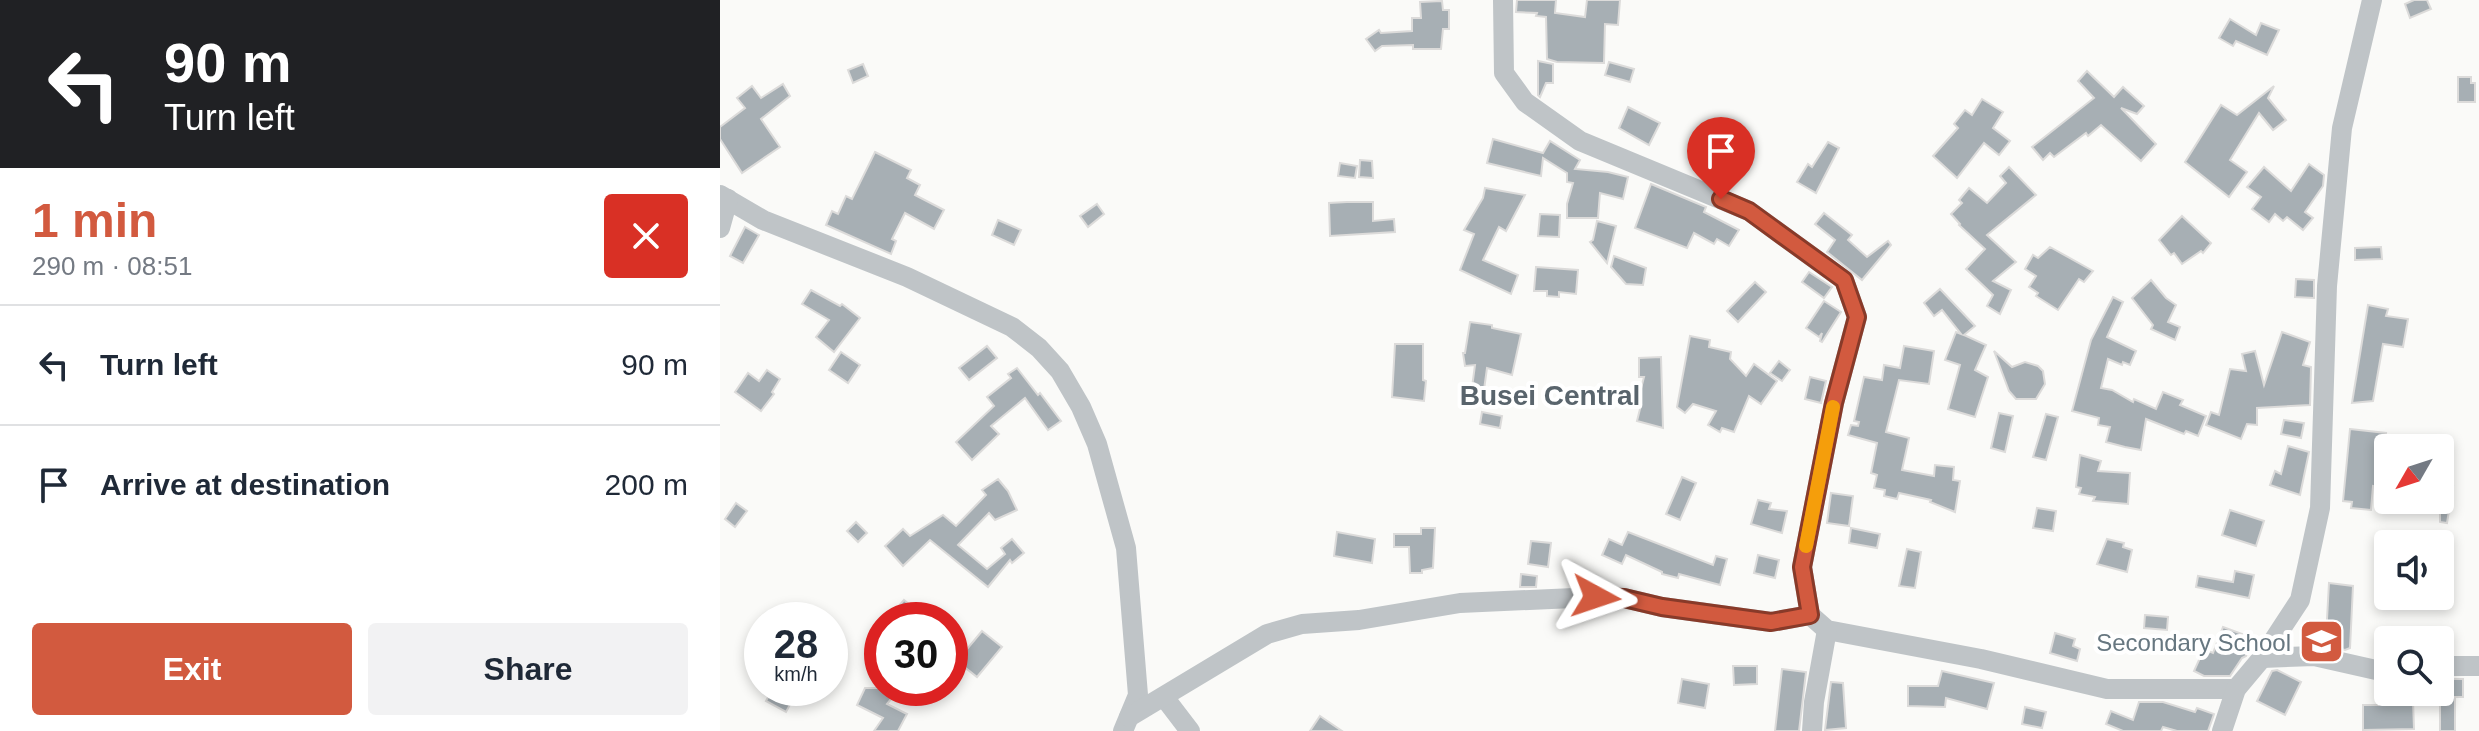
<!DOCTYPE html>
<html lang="en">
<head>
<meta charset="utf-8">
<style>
  :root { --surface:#fff; --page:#f2f2f3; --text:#1f2937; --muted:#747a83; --line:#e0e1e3; --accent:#d25a3f }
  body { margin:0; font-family:Helvetica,sans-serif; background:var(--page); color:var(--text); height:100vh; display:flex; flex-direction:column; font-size:30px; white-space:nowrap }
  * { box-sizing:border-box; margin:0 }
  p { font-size:26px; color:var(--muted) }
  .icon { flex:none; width:44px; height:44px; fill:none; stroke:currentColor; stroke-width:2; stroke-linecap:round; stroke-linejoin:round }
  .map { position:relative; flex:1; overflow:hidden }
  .details { display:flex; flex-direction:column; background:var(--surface); width:720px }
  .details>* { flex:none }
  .top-card { background:#202124; color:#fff; overflow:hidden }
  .needle { width:52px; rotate:231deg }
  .controls { position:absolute; left:1654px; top:434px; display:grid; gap:16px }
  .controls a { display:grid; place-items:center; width:80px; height:80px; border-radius:8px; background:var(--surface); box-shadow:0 4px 12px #0003; font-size:40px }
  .speed { position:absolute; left:24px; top:602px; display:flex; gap:16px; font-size:40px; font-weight:700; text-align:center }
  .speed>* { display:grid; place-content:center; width:104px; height:104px; border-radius:50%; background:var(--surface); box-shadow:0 4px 12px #0003; line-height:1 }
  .speed small { font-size:20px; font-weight:400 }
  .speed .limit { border:12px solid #d22; background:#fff; color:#111 }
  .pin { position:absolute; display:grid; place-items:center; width:68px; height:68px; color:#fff; margin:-82px -34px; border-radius:50% 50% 50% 0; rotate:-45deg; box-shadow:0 0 8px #0007 }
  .pin .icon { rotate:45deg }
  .me { position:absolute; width:88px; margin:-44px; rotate:95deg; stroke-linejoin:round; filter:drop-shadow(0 0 6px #0008) }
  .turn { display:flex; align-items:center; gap:28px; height:168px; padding:0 32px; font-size:36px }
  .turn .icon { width:104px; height:104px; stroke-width:2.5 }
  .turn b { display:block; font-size:56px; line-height:68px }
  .round { display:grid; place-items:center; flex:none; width:84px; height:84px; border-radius:8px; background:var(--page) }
  .summary { display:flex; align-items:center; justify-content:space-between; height:136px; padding:0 32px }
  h1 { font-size:48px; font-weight:700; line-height:60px; color:var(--accent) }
  .primary-button { display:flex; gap:16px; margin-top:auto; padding:16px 32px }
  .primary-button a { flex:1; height:92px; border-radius:8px; background:var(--accent); color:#fff; font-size:32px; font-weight:700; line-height:92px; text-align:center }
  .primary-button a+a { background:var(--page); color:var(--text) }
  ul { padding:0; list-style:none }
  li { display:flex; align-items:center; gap:24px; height:120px; padding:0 32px; border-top:2px solid var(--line) }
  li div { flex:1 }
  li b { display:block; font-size:30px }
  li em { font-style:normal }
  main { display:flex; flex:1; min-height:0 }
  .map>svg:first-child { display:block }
</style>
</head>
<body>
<main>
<section class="details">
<div class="top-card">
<div class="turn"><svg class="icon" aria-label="left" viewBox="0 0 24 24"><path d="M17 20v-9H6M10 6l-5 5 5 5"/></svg><div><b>90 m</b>Turn left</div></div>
</div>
<div class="summary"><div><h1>1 min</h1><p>290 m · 08:51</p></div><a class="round" style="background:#d93025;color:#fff"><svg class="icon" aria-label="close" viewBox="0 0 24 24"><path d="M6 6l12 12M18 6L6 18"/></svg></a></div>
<ul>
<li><svg class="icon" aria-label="left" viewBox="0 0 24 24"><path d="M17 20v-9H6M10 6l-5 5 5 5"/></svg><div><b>Turn left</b></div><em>90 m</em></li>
<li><svg class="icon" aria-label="arrive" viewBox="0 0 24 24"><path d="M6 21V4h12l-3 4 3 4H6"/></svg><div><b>Arrive at destination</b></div><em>200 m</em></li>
</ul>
<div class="primary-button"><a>Exit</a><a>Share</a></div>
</section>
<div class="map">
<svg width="1759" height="731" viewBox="0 0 1759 731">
  <rect width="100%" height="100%" fill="#fafaf8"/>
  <g fill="#a7afb4" stroke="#dcdbda" stroke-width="2">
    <polygon points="797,0 836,0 835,13 865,17 867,0 900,0 898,25 885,24 884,63 837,62 827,59 826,17 816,16 817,13 796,12"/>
    <polygon points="1694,0 1707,0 1711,9 1690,18 1685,4"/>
    <polygon points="722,1 723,10 729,10 729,29 723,29 721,49 693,49 693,45 662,46 655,51 646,39 659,30 661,33 692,31 692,18 701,18 700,2"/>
    <polygon points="1510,19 1536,35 1541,23 1559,30 1547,55 1516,41 1513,46 1499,38"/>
    <polygon points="818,61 833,64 833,83 826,83 820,97 818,95"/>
    <polygon points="889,62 914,69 910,82 885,75"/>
    <polygon points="143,64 148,76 133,83 128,70"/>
    <polygon points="1367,71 1394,97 1403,87 1424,106 1417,114 1401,108 1436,144 1421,161 1381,125 1368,136 1366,133 1334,157 1330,153 1323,160 1312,147 1374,98 1358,81"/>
    <polygon points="1738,77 1751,77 1751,83 1755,83 1755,102 1738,102"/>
    <polygon points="63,84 70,96 41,119 60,147 22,173 0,139 0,127 25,108 17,98 32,86 41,98"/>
    <polygon points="1554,86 1548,98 1566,120 1553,130 1539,113 1510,160 1527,172 1509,197 1465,162 1501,105 1517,115"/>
    <polygon points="1262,99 1283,112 1273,128 1290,141 1279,155 1264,143 1237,178 1213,156 1238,128 1234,124 1245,110 1252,115"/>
    <polygon points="908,107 940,123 929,145 899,128"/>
    <polygon points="982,128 998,134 996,139 1012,144 1006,162 993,158 988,174 976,170 983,145 977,142"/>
    <polygon points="773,139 823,153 830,141 860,160 855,169 888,172 908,177 903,199 880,193 878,218 847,218 847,204 853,183 847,182 847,173 823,158 821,176 767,163"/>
    <polygon points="1108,142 1119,148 1096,193 1077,182 1088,164 1092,167"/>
    <polygon points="155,152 191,170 187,178 200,185 195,195 224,210 214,229 185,213 172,239 176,241 171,254 106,225 112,211 118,214 126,196 132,199"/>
    <polygon points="640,160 652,161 653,178 639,177"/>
    <polygon points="620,163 637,166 635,178 618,176"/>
    <polygon points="1589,164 1604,175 1603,186 1585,212 1593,218 1583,230 1567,217 1563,221 1555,214 1549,222 1532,209 1541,197 1527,187 1544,167 1571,191"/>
    <polygon points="1289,167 1316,195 1267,235 1296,262 1273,281 1291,290 1280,314 1267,306 1273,295 1246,269 1265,249 1239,225 1240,224 1231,214 1242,203 1239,200 1249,188 1267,203 1286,183 1280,176"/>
    <polygon points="931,184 986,207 984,212 1019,230 1009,246 997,239 994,244 974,233 967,248 915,228"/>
    <polygon points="765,188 805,195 786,231 779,227 763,260 798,275 791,294 740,270 754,234 744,230 763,198"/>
    <polygon points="627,202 653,202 653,221 674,219 675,232 610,236 609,203"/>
    <polygon points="377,204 384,214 368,227 360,216"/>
    <polygon points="1104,213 1132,235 1128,240 1147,257 1168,241 1171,245 1142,280 1107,252 1115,240 1095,224"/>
    <polygon points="820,214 840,215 839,237 818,236"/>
    <polygon points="1462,216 1491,243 1483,253 1481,251 1462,264 1454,253 1451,255 1439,240"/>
    <polygon points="278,220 301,230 294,245 272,235"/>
    <polygon points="877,221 896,226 887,263 870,242 873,240"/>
    <polygon points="25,227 39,235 23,263 10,256"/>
    <polygon points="1330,247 1373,271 1364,282 1359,279 1338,310 1316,296 1318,293 1309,287 1316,276 1305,269 1313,255 1318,258"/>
    <polygon points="1661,247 1662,259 1635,260 1635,248"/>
    <polygon points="894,256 926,268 923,285 906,284 891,267"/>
    <polygon points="816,267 858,270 856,294 839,292 839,297 827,296 827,291 814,291"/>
    <polygon points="1089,272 1112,287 1104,298 1082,282"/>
    <polygon points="1576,279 1594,280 1594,298 1575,297"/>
    <polygon points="1431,280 1446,298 1456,305 1448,322 1460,327 1455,340 1431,329 1433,325 1412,298"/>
    <polygon points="1035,282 1046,292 1018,322 1007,311"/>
    <polygon points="1220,289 1255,326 1244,335 1266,345 1255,370 1268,377 1255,417 1228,409 1240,365 1225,360 1236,332 1241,334 1222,310 1214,316 1204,303"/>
    <polygon points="91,290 120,306 122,304 140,318 114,352 96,337 109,320 82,304"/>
    <polygon points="1393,297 1403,302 1387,337 1416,351 1410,365 1403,362 1402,365 1388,359 1381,388 1392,390 1413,402 1414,399 1436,409 1443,392 1463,400 1460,405 1486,416 1478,436 1466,431 1464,434 1426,419 1421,450 1405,447 1386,442 1390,427 1378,425 1379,418 1352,411 1371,340"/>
    <polygon points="1104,301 1121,312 1102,342 1100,341 1102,333 1099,337 1086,328"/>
    <polygon points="1648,305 1668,309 1666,316 1688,319 1683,347 1663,344 1653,401 1632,403"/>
    <polygon points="750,322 772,325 772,328 801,334 792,375 767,368 763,397 751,395 755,365 745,366 743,353 745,353"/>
    <polygon points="1562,332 1590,342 1583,365 1591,367 1590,405 1537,408 1537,425 1527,424 1521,439 1486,425 1491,412 1499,415 1510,369 1526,371 1522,354 1535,351 1544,385"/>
    <polygon points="970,336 990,340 989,347 1011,352 1010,359 1026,376 1034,364 1057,381 1041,404 1029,396 1014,432 1002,428 1000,432 988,425 996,411 973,404 965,413 957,407"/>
    <polygon points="675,344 703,344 703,380 706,381 704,401 672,397"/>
    <polygon points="267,346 277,358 249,380 239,368"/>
    <polygon points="1184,346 1214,351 1209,384 1179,380 1166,432 1189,438 1182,470 1214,476 1215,465 1234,467 1233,480 1240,481 1235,512 1210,502 1211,500 1179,493 1177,499 1164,496 1165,490 1154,488 1157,475 1151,473 1157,443 1128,435 1131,425 1138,426 1139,422 1134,421 1144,377 1162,380 1164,365 1180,368"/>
    <polygon points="1274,351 1292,367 1305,362 1318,366 1323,371 1325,384 1316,399 1296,399 1289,391"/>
    <polygon points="121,352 140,365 128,383 109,370"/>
    <polygon points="941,357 943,428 917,421 921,405 917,404 924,377 919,377 919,358"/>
    <polygon points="1059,361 1070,370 1062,381 1050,373"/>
    <polygon points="297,368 318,395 320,393 341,421 328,430 305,398 271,426 279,434 252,460 236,442 274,406 267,397 291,378 288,374"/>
    <polygon points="47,370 60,379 52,392 54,394 41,411 15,392 28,373 39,381"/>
    <polygon points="1090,377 1106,381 1101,403 1085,399"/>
    <polygon points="762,412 782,416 780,428 760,424"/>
    <polygon points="1279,413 1293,416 1285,452 1271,448"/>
    <polygon points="1326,414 1338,417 1326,460 1313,457"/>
    <polygon points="1564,420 1584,423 1581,438 1561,434"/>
    <polygon points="1630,429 1666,433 1662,462 1668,463 1668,489 1653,486 1651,510 1631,508 1632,502 1623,501"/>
    <polygon points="1568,446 1589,452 1580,495 1550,485 1555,471 1561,474"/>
    <polygon points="1360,455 1381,461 1378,471 1410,473 1408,504 1373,501 1375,497 1359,494 1361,488 1356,487"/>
    <polygon points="962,477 976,483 960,520 946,514"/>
    <polygon points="278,479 288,491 297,510 275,520 269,513 238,545 267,569 285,554 281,548 292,539 304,553 292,563 290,560 268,587 210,540 183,566 165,546 183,529 190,536 223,515 236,526 266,495 262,490"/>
    <polygon points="1720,484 1733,486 1727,523 1720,522"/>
    <polygon points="1111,493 1133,496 1129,526 1107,523"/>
    <polygon points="1038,500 1051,503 1049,509 1067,511 1062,533 1031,524"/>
    <polygon points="16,503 27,511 15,527 5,519"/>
    <polygon points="1317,508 1336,511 1333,531 1313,528"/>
    <polygon points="1510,510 1544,521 1536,546 1502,535"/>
    <polygon points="136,522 147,533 138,542 127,531"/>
    <polygon points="701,528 715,528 713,568 702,570 702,573 690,573 689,547 674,547 674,534 701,534"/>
    <polygon points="1131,528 1160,534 1157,548 1129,543"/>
    <polygon points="617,532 655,539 652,563 614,556"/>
    <polygon points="908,532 993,565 996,556 1007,559 1000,585 959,574 958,578 942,574 942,572 906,555 902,564 882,555 889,539 902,545"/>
    <polygon points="1387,539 1404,543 1403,547 1412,550 1407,572 1377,564"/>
    <polygon points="811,541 831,543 828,567 808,564"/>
    <polygon points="1187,549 1201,552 1195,588 1179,586"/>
    <polygon points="1038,555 1059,560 1055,578 1034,573"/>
    <polygon points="1515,571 1534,575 1529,598 1476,587 1478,576 1513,582"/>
    <polygon points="801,574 817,576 816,587 800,587"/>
    <polygon points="1609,583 1633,586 1630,648 1625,650 1596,643 1581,644 1584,630 1606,637"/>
    <polygon points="184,600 208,620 167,620"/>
    <polygon points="1425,615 1448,617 1447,630 1424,628"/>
    <polygon points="1503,627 1533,638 1526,656 1522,658 1510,676 1484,676 1474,671 1484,649 1493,653"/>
    <polygon points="262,631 282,647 257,677 237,661"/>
    <polygon points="1335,633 1355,639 1353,646 1360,649 1357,661 1330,653"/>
    <polygon points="1013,666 1037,666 1037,684 1014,685"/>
    <polygon points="1062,669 1086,672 1079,731 1055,731"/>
    <polygon points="1557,670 1581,682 1565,715 1537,701 1552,671"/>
    <polygon points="1222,671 1274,683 1267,709 1226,698 1225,707 1188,706 1188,686 1218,686"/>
    <polygon points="962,679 989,684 985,708 958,703"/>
    <polygon points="1720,679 1743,679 1743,697 1735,697 1735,731 1720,731"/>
    <polygon points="1111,682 1123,683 1126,728 1105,730"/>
    <polygon points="53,688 79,688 66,712 46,701"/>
    <polygon points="145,688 180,688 167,704 187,714 178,731 154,731 163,718 137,705"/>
    <polygon points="1675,700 1693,700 1694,729 1643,730 1643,705 1658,705 1658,702"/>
    <polygon points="1419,702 1443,702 1475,712 1477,708 1494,714 1488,731 1457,731 1443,727 1441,731 1403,731 1386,724 1391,711 1413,720"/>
    <polygon points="1305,707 1326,712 1322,728 1302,724"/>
    <polygon points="600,716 622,731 590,731"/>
  </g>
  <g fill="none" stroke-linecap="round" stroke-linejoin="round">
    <g stroke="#bfc4c7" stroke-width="20">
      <polyline points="783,0 784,73 805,102 860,141 1029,211 1124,280 1137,317 1114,403 1082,567 1090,615"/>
      <polyline points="0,195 43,220 187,277 292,327 319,348 340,371 361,407 377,444 406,548 418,695 403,731"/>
      <polyline points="0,228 8,199"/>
      <polyline points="1542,658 1594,656 1656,670 1668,670"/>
      <polyline points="1720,666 1759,666"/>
      <polyline points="444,697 470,731"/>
      <polyline points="409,717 547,634 582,624 639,620 740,603 876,597 904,598 942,607 1051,622 1090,615 1107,630 1261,659 1387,689 1516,689"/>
      <polyline points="1092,731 1094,702 1107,630"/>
      <polyline points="1502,731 1516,689 1542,658 1580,600 1600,508 1607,286 1622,128 1652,0"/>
    </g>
  </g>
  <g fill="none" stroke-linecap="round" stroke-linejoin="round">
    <defs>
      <polyline id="route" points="876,597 904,598 942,607 1051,622 1090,615 1082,567 1114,403 1137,317 1124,280 1029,211 1001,199"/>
    </defs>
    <use href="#route" stroke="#883a29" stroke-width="20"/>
    <use href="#route" stroke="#d25a3f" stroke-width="14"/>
    <polyline stroke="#f59e0b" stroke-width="14" points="1086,546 1113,407"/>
  </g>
  <defs>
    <symbol id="school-square" viewBox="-11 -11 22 22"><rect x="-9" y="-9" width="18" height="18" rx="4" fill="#d25a3f" stroke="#fff"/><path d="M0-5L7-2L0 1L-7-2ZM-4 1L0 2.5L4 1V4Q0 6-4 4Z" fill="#fff"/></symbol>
  </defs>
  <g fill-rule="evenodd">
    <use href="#school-square" x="1576" y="616" width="51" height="51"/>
  </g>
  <g text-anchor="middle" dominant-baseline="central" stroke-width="8" stroke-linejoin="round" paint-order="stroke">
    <g font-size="24" fill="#677780" stroke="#fff" text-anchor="end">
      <text x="1571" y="642">Secondary School</text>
    </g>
    <g font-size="28" font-weight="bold" fill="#59646c" stroke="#fff">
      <text x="830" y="395">Busei Central</text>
    </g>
  </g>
</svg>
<div class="controls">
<a><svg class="needle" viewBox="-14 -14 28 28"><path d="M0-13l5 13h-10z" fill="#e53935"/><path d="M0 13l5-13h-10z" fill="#747a83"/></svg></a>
<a><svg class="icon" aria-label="sound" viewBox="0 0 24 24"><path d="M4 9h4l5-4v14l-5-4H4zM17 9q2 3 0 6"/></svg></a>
<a><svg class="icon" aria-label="search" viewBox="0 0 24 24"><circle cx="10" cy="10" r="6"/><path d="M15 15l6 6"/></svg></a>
</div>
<div class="speed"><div>28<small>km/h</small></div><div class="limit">30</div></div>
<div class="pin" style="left:1001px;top:199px;background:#d93025"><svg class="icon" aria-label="arrive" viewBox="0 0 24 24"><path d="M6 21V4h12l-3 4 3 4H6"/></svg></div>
<svg class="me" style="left:876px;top:597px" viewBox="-20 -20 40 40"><path d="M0-17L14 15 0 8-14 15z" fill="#d25a3f" stroke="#fff" stroke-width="4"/></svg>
</div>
</main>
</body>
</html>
